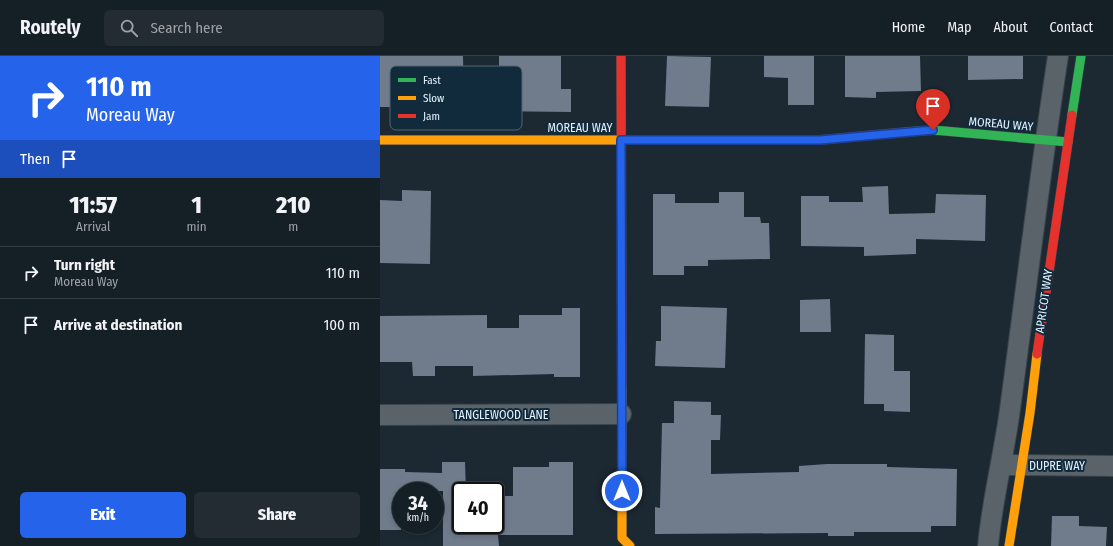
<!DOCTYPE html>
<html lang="en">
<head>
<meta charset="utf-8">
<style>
  :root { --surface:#151f26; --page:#222c32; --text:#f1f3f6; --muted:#9da2a7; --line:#343d43; --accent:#2563eb }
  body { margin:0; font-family:"Fira Sans Condensed",sans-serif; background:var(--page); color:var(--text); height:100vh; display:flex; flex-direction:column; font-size:15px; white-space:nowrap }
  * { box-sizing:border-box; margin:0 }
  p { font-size:13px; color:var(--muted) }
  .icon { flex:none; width:22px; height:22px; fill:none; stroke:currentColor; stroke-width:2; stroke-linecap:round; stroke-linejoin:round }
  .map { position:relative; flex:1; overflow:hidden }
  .side { display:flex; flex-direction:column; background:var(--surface); width:380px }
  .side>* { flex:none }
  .top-card { background:#2563eb; color:#fff; overflow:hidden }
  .speed { position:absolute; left:12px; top:426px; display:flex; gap:8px; font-size:20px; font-weight:700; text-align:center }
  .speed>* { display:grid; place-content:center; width:52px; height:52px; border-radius:50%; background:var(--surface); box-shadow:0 2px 6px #0003,0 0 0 1px var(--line); line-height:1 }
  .speed small { font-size:10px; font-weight:400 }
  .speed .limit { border:2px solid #111; border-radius:6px; background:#fff; color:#111 }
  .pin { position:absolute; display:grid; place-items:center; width:34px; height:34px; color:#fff; margin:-41px -17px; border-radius:50% 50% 50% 0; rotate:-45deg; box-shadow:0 0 4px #0007 }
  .pin .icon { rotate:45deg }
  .me { position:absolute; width:44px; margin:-22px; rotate:0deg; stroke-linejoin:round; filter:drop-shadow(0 0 3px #0008) }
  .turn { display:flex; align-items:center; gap:14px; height:84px; padding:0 20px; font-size:18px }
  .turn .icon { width:52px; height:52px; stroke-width:2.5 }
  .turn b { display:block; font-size:28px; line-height:34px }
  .then { display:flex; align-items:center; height:38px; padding:0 20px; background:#0003; gap:8px; font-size:15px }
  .eta { display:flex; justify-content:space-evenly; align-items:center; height:68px; text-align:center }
  .eta b { font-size:24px; font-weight:800; line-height:28px }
  .primary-button { display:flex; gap:8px; margin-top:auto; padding:8px 20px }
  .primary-button a { flex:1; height:46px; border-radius:6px; background:var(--accent); color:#fff; font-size:16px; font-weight:800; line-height:46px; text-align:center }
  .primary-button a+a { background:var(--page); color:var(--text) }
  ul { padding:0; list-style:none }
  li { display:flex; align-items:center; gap:12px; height:52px; padding:0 20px; border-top:1px solid var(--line) }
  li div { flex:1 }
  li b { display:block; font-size:15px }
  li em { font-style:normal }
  header { display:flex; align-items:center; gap:24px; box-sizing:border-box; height:56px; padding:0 20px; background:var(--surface); border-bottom:1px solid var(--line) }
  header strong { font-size:19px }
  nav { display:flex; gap:22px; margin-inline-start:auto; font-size:14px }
  .search { width:280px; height:36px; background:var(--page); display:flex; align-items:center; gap:10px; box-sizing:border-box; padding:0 14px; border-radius:6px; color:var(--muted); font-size:15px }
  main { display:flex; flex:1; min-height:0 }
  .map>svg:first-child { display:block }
</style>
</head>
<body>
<header>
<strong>Routely</strong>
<div class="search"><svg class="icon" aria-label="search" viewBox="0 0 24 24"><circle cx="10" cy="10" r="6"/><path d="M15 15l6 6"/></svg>Search here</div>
<nav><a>Home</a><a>Map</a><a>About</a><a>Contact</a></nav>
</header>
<main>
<section class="side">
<div class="top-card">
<div class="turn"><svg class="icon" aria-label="right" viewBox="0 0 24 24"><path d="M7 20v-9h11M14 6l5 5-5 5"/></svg><div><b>110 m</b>Moreau Way</div></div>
<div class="then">Then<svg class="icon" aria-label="arrive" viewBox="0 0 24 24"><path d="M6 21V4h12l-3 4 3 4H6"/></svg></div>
</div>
<div class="eta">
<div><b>11:57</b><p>Arrival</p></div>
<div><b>1</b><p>min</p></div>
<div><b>210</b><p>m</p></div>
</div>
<ul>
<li><svg class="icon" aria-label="right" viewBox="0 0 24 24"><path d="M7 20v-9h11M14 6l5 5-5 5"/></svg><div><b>Turn right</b><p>Moreau Way</p></div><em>110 m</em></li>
<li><svg class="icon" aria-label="arrive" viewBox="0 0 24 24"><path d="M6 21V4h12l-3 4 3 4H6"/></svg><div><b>Arrive at destination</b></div><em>100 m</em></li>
</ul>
<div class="primary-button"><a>Exit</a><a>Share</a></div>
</section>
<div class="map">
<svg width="733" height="490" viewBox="0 0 733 490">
  <rect width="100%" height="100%" fill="#1c2932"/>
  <g fill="#707b8c">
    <polygon points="0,0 83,0 84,46 55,47 55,40 20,41 20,51 0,51"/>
    <polygon points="119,0 181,0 181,33 191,33 191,56 119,55"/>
    <polygon points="287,0 331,1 329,51 285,50"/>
    <polygon points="384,0 434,0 434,49 408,49 408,22 384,21"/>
    <polygon points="465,0 540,0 541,35 496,36 496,42 465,41"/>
    <polygon points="588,0 643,0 643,23 588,24"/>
    <polygon points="508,130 509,158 555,157 556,138 606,139 605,185 536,183 536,198 484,200 484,191 421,190 421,140 449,140 449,146 483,146 482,131"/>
    <polygon points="22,134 51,135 50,208 0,207 0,144 22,145"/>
    <polygon points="339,136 364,136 364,161 380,161 381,167 389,167 390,203 328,204 328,210 304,210 304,219 273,219 273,138 295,138 295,147 339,147"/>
    <polygon points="450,243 451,276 420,276 420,244"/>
    <polygon points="281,250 347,252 345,312 275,310 276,285 281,285"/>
    <polygon points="182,252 200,252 200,321 174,321 174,318 93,320 93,310 55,310 55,320 33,320 32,306 0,306 0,260 107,259 107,272 139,272 139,259 182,259"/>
    <polygon points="485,278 514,279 514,315 530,315 530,356 504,355 504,348 484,348"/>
    <polygon points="294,345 331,346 331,359 341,359 340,384 331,384 331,418 419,416 419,410 447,408 507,408 507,411 577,413 576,470 551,470 551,476 474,476 474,480 448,480 448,477 275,478 275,451 280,452 282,367 294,367"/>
    <polygon points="62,406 85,406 86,435 81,435 81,469 115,469 115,440 133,440 133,411 169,411 169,406 193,406 193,479 118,479 119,490 63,490 63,435 21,435 21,474 0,474 0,413 25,413 25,416 62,417"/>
    <polygon points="672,460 699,460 699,470 727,471 726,490 671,490"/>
  </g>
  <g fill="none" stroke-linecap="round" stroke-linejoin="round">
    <defs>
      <g id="street">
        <polyline points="0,359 241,358"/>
        <polyline points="625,409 733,410"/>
        <path d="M608,490C612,444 624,399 630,353C646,235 660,117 678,0"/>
      </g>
      <g id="fast">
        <polyline points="692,59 701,0"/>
        <polyline points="526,76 553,74 688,86"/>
      </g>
      <g id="slow">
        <polyline points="0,84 258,84"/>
        <polyline points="242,331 242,482 250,490"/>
        <polyline points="629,490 650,357 657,298"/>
      </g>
      <g id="jam">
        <polyline points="241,0 242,331"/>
        <polyline points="258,84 440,84 526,76"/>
        <polyline points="657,298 692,59"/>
      </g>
    </defs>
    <use href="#street" stroke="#39434a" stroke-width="22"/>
    <use href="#fast" stroke="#39434a" stroke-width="10"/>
    <use href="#slow" stroke="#39434a" stroke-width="10"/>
    <use href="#jam" stroke="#39434a" stroke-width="10"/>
    <use href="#street" stroke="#596369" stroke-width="20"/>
    <use href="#fast" stroke="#30b455" stroke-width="9"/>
    <use href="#slow" stroke="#ff9f0a" stroke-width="9"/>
    <use href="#jam" stroke="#e5322d" stroke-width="9"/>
  </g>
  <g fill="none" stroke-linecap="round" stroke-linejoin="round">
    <defs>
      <polyline id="route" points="242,435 241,84 440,84 553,74"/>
    </defs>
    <use href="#route" stroke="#184099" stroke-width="10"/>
    <use href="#route" stroke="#2563eb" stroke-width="7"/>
  </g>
  <g text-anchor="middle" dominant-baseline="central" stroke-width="4" stroke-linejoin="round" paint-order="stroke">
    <g font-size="12" fill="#e4f2fd" stroke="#122b3c">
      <text transform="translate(621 68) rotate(5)">MOREAU WAY</text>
      <text x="200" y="72">MOREAU WAY</text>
      <text transform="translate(664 245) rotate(-82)">APRICOT WAY</text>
      <text x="121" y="359">TANGLEWOOD LANE</text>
      <text x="677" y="410">DUPRE WAY</text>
    </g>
  </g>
  <rect x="10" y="10" width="132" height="64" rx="6" fill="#122b3c" stroke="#516776" stroke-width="1"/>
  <rect x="18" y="22" width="18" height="4" fill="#30b455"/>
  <rect x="18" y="40" width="18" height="4" fill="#ff9f0a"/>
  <rect x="18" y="58" width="18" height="4" fill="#e5322d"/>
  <g font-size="11" fill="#e4f2fd">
    <text x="43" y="28">Fast</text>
    <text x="43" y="46">Slow</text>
    <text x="43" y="64">Jam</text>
  </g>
</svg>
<div class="speed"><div>34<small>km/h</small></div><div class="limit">40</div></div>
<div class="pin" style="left:553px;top:74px;background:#d93025"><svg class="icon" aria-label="arrive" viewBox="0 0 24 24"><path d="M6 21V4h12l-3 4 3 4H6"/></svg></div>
<svg class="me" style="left:242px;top:435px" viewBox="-20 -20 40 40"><circle r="17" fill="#2563eb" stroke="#fff" stroke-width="3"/><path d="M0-11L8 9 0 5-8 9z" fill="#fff"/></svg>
</div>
</main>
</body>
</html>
